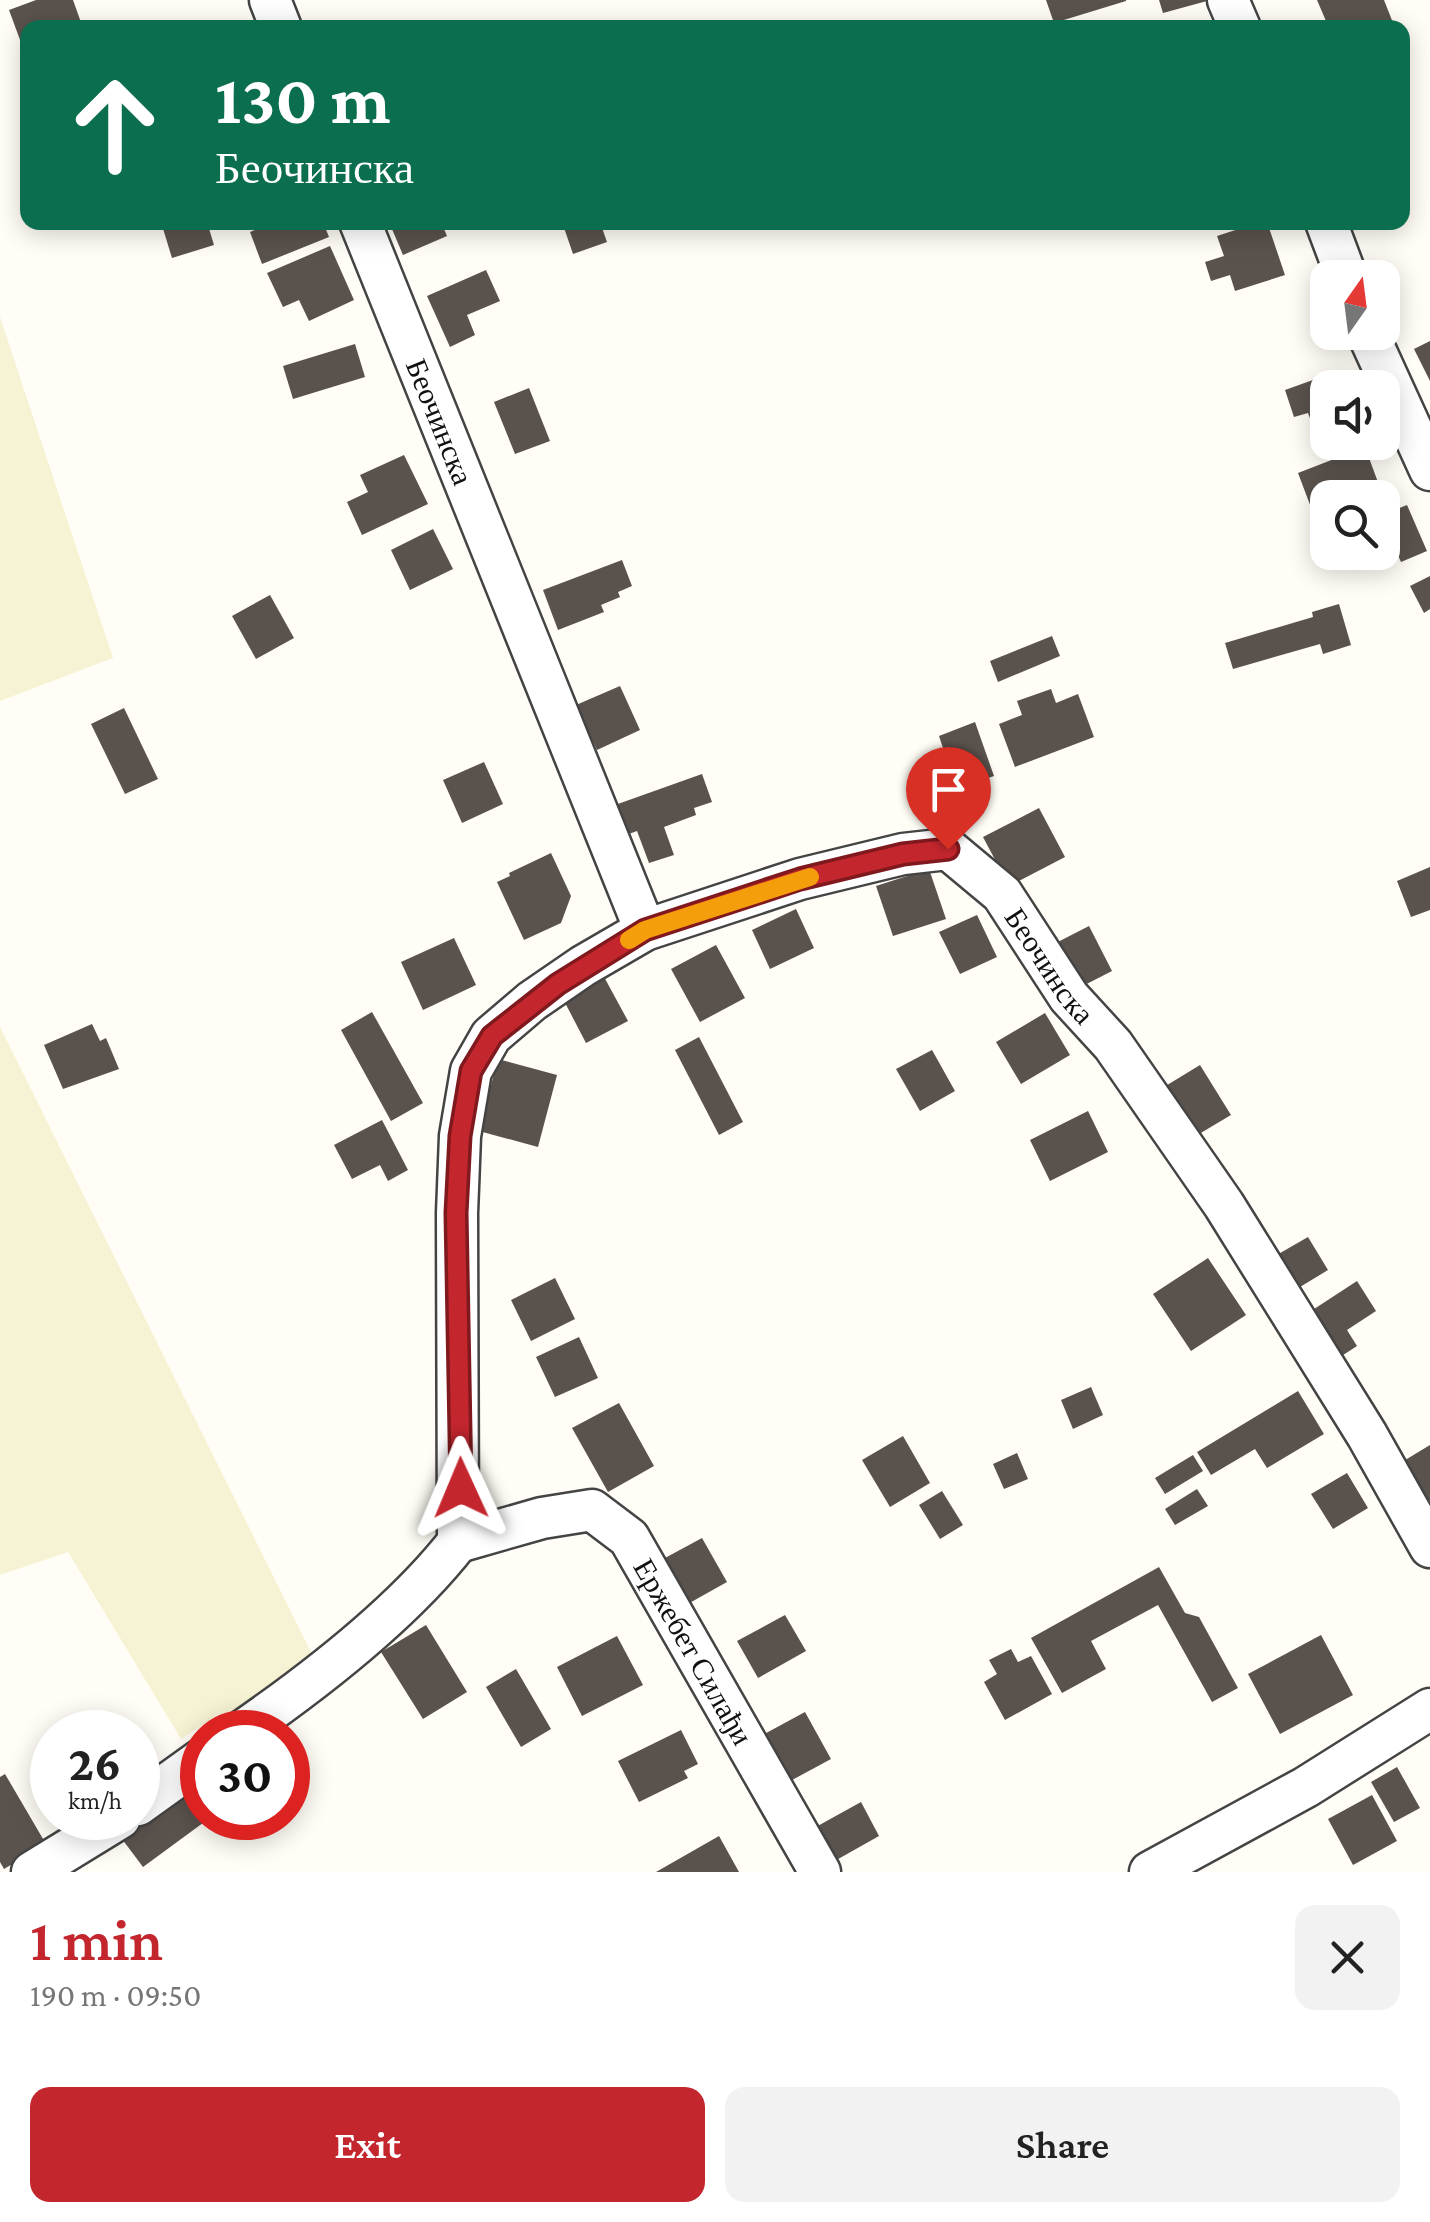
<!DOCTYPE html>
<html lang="en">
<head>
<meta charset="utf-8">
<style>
  :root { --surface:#fff; --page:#f2f2f2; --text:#222; --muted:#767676; --accent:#c4262e }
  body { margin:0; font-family:"Crimson Pro",serif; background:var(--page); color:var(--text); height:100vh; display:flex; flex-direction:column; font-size:38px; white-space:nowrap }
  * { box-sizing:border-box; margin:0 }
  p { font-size:32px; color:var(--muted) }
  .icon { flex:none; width:55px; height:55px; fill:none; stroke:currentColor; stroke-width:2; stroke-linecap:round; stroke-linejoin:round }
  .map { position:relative; height:1872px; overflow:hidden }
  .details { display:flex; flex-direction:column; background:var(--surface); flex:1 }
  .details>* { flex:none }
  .top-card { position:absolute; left:20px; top:20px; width:1390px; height:210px; border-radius:20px; box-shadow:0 5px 25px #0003; background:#0b6e4f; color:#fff; overflow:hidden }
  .needle { width:65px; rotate:14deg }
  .controls { position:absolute; left:1310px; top:260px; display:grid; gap:20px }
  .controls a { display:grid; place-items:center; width:90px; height:90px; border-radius:20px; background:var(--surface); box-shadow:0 5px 25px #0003; font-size:50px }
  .speed { position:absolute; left:30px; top:1710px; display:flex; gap:20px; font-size:50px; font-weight:700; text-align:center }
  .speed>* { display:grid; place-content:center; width:130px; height:130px; border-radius:50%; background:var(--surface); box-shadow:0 5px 25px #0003; line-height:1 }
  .speed small { font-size:25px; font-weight:400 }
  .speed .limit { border:15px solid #d22; background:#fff; color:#111 }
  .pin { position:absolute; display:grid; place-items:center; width:85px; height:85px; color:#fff; margin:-102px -42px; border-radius:50% 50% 50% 0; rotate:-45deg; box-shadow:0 0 10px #0007 }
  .pin .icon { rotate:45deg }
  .me { position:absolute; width:110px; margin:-55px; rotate:359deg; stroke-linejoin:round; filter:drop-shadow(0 0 8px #0008) }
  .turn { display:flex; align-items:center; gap:35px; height:210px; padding:0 30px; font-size:45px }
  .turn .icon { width:130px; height:130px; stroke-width:2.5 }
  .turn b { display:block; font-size:70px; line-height:85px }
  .round { display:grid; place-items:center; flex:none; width:105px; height:105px; border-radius:20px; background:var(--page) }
  .overview { display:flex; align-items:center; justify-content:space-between; height:170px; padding:0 30px }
  h1 { font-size:60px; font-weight:600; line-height:75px; color:var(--accent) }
  .primary-button { display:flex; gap:20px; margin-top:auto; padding:20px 30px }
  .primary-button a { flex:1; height:115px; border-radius:20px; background:var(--accent); color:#fff; font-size:40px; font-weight:600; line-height:115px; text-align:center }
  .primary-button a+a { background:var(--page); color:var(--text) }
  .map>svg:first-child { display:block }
</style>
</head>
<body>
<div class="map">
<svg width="1430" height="1872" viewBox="0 0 1430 1872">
  <rect width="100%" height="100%" fill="#fffdf5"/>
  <g fill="#f6f3d4">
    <polygon points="0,317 113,658 0,701"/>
    <polygon points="0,1027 314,1658 240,1719 219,1714 181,1739 68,1552 0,1575"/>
  </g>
  <g fill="#5a524d">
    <polygon points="36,0 73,0 83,28 28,28 28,47 23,48 9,10"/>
    <polygon points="1046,0 1126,0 1126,1 1054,23"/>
    <polygon points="1159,0 1207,0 1207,1 1163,13"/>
    <polygon points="1317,0 1384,0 1395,28 1310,28 1326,21"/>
    <polygon points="161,222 207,222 214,245 172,258"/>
    <polygon points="263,222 323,222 329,237 262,264 250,232 264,226"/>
    <polygon points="389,222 441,222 447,236 403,255"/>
    <polygon points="562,222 600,222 607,242 573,254"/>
    <polygon points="1260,222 1267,222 1285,275 1235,291 1230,275 1211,281 1205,262 1224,256 1217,236"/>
    <polygon points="330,246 354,300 309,321 299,300 283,307 267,273"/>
    <polygon points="486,270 500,301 467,315 475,335 450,347 427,296"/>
    <polygon points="1430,341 1430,381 1414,349"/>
    <polygon points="355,344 365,377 293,399 283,366"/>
    <polygon points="1338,371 1344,388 1328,388 1328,435 1318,439 1308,413 1294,417 1285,390"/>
    <polygon points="529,388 550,441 515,454 494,402"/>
    <polygon points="1365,447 1379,485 1346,498 1328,498 1328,504 1312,510 1298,473"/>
    <polygon points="404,455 428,504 362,535 347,502 368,492 360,475"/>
    <polygon points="1407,505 1427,551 1401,562 1391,540 1382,544 1382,515"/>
    <polygon points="433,529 453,569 410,590 391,550"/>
    <polygon points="622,560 632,586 618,592 620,597 601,605 604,612 558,630 543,590"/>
    <polygon points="1430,576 1430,609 1424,613 1410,586"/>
    <polygon points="270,595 294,638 256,659 232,616"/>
    <polygon points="1339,604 1351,645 1323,654 1320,644 1233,669 1225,643 1313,617 1312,612"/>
    <polygon points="1052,636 1060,656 998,682 990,661"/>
    <polygon points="620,686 640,730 597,750 576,705"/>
    <polygon points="1051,689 1056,703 1078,694 1094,737 1015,767 999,724 1022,715 1017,701"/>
    <polygon points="124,708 158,779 125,794 91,724"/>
    <polygon points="975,722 994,776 971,784 968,776 934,786 925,761 945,754 939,736"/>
    <polygon points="484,762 503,804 462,823 443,780"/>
    <polygon points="702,774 712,802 694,808 696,815 664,827 674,855 649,863 637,831 626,835 615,805"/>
    <polygon points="1039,808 1065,857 1009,886 983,837"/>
    <polygon points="551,853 571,896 561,923 524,940 497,882 510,876 509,873"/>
    <polygon points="1430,867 1430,910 1411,917 1397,881"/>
    <polygon points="929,869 946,919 893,936 876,886"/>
    <polygon points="796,909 814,948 770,969 752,930"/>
    <polygon points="977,915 997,957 960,974 939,932"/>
    <polygon points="1089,926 1112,971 1073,991 1050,946"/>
    <polygon points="454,938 476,985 423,1010 401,962"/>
    <polygon points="716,945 745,998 700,1022 671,969"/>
    <polygon points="603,975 628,1021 586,1043 562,997"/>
    <polygon points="372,1012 423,1103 391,1121 341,1030"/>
    <polygon points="1045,1013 1070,1055 1021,1084 996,1042"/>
    <polygon points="92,1024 100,1041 106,1038 119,1069 63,1089 44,1045"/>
    <polygon points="699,1037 743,1122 719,1135 675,1050"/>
    <polygon points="932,1050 955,1091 920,1111 896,1069"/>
    <polygon points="498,1059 557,1075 538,1147 479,1131"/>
    <polygon points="1200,1065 1231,1115 1189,1140 1159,1090"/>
    <polygon points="1088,1111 1108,1152 1050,1181 1030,1140"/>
    <polygon points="382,1120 408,1170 388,1181 380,1165 352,1179 334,1145"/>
    <polygon points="1308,1237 1328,1270 1295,1290 1275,1256"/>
    <polygon points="1208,1258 1246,1315 1191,1351 1153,1294"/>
    <polygon points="555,1278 575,1319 531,1341 511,1300"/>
    <polygon points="1357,1281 1376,1311 1347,1330 1357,1346 1337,1359 1308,1313"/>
    <polygon points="579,1337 598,1378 555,1397 536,1357"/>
    <polygon points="1091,1387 1103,1415 1073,1429 1061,1400"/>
    <polygon points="1298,1391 1324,1434 1267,1468 1255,1449 1211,1475 1197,1452"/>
    <polygon points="619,1403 654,1466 608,1492 572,1428"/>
    <polygon points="903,1436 930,1483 890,1507 862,1460"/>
    <polygon points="1430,1445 1430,1500 1416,1508 1392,1468"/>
    <polygon points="1017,1453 1028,1479 1004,1489 993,1464"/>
    <polygon points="1193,1455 1203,1471 1165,1494 1155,1478"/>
    <polygon points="1347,1473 1368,1508 1333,1529 1311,1494"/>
    <polygon points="1197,1489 1208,1506 1175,1525 1165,1509"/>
    <polygon points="942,1491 963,1525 940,1539 919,1505"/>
    <polygon points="702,1538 727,1582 677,1610 652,1565"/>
    <polygon points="1159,1567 1185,1613 1199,1617 1238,1688 1212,1702 1158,1605 1091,1641 1106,1669 1062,1693 1031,1638"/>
    <polygon points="785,1615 806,1651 758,1678 737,1641"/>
    <polygon points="426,1625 467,1692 423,1719 381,1652"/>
    <polygon points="1321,1635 1353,1695 1280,1734 1248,1674"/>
    <polygon points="617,1636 643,1685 582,1716 557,1667"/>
    <polygon points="1011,1649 1018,1662 1031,1656 1052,1694 1005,1720 984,1682 997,1674 989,1660"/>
    <polygon points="516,1669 551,1729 521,1747 486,1687"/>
    <polygon points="805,1712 831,1759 781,1786 755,1739"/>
    <polygon points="681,1730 698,1764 684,1771 688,1778 639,1802 618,1761"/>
    <polygon points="1397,1767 1420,1808 1394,1822 1371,1782"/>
    <polygon points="5,1774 46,1844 4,1869 0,1862 0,1777"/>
    <polygon points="183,1788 207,1820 143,1867 119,1835"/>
    <polygon points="1372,1795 1397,1841 1353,1865 1328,1819"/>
    <polygon points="861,1802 879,1836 824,1867 805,1833"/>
    <polygon points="719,1836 739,1872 656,1872"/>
  </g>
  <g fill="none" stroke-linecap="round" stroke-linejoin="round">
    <defs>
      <g id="minor">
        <polyline points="270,0 281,28"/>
        <polyline points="1228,0 1240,28"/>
        <path id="s1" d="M360,222L645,930"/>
        <polyline points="1326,222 1347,278"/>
        <polyline points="1367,332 1430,470"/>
        <path id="s2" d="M458,1542L542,1518L592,1510L629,1538L820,1872"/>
        <path id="s3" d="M241,1732C316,1680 402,1614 458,1542L457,1213L460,1136L471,1071L491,1036L532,1001L583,966L645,930L800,879L903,854L948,849L1002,894L1069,997L1113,1045L1224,1205L1367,1435L1430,1547"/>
        <polyline points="138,1805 202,1759"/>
        <polyline points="32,1872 120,1818"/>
        <polyline points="1150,1872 1306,1787 1430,1709"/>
      </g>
    </defs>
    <use href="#minor" stroke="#444" stroke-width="45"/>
    <use href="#minor" stroke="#fff" stroke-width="40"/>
  </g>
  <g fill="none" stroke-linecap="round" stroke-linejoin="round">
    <defs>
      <polyline id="route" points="461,1488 456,1213 460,1136 471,1071 492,1036 558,984 645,930 800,879 903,854 948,849"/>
    </defs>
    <use href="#route" stroke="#7f191e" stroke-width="25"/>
    <use href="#route" stroke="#c4262e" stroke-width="18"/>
    <polyline stroke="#f59e0b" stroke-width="18" points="629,940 645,930 810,877"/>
  </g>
  <g text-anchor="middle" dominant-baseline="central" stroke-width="10" stroke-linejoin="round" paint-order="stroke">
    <g font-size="30" fill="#111" stroke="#fff">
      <text stroke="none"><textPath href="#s1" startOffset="215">Беочинска</textPath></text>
      <text stroke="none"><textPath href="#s3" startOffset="1460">Беочинска</textPath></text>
      <text stroke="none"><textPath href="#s2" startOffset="315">Ержебет Силађи</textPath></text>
    </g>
  </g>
</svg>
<div class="controls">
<a><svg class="needle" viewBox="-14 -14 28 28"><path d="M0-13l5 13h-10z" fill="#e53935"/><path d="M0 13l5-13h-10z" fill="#767676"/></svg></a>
<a><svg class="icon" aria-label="sound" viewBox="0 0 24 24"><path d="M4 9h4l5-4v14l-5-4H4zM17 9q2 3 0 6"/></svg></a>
<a><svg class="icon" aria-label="search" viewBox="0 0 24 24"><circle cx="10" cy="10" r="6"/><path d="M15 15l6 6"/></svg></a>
</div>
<div class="speed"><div>26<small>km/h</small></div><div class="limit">30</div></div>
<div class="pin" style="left:948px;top:849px;background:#d93025"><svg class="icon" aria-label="arrive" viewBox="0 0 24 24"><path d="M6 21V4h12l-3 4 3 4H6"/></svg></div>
<svg class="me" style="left:461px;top:1488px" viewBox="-20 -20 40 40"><path d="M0-17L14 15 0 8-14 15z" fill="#c4262e" stroke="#fff" stroke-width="4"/></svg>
<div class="top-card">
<div class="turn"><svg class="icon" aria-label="ahead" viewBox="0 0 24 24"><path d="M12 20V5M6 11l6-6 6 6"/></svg><div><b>130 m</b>Беочинска</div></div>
</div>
</div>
<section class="details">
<div class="overview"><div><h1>1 min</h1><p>190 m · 09:50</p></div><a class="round"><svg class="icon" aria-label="close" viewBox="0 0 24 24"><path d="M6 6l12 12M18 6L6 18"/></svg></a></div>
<div class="primary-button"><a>Exit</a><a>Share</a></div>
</section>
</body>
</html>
